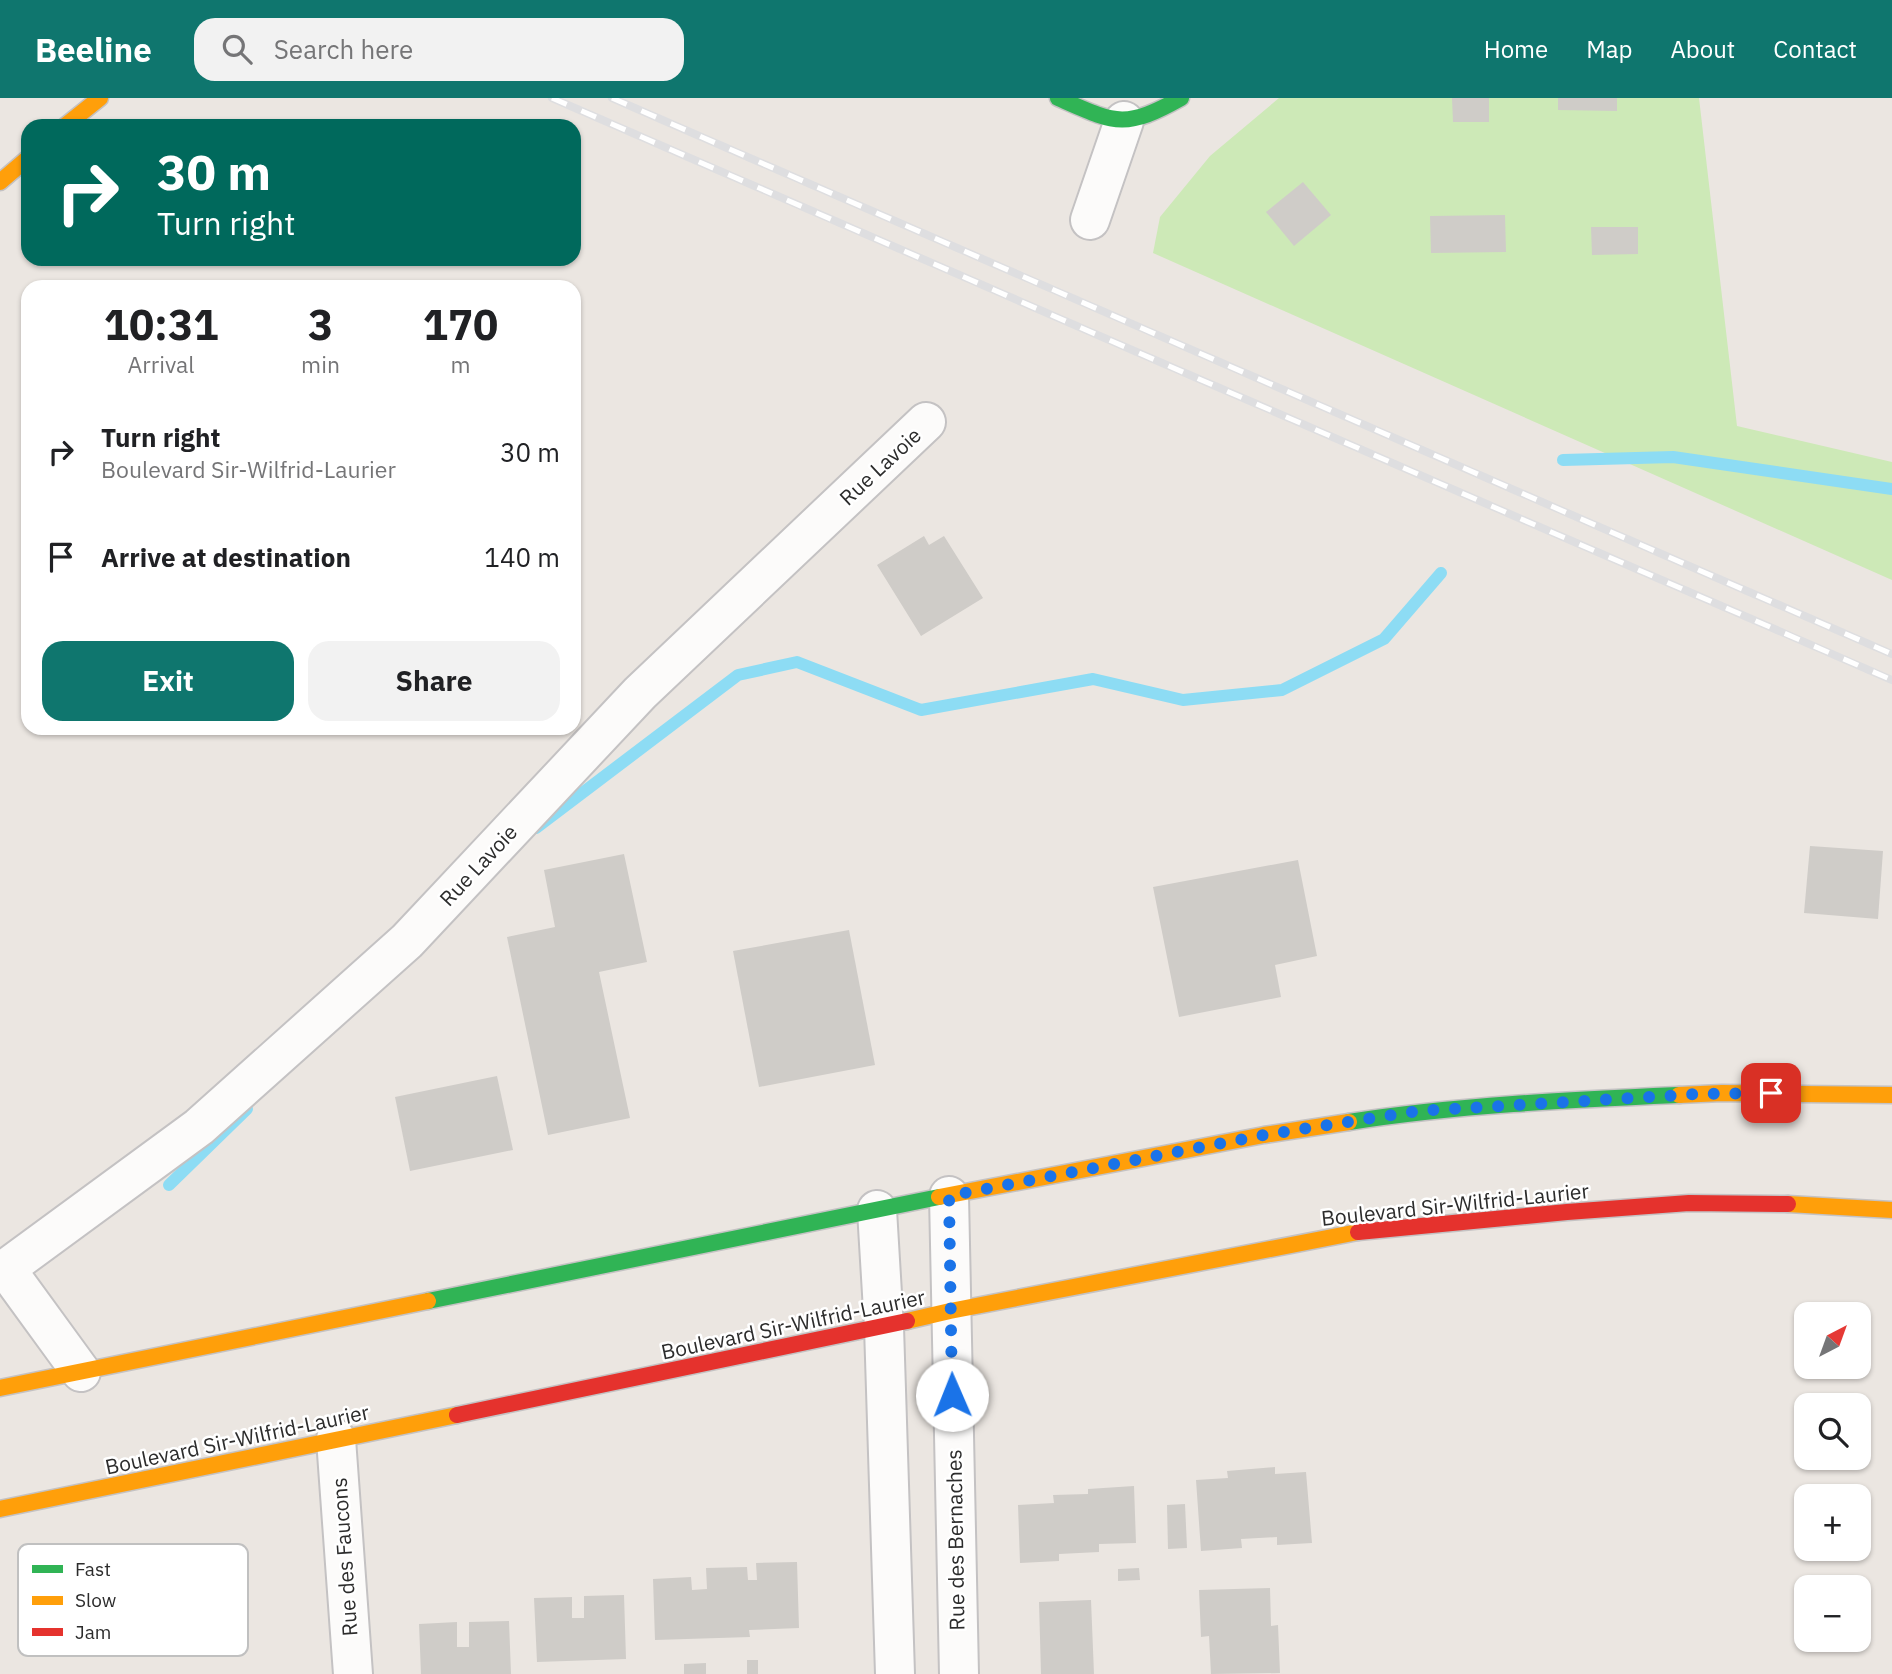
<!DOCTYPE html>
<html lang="en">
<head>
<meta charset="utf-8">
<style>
  :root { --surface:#fff; --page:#f2f2f2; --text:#202124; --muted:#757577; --accent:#0f766e }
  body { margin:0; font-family:"IBM Plex Sans",sans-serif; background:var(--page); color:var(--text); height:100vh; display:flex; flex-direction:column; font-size:26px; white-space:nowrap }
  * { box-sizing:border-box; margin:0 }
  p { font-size:23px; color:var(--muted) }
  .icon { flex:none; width:38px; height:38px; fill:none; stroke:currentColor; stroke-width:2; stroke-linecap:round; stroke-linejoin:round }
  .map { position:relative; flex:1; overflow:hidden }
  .panel { position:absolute; left:21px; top:182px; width:560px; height:455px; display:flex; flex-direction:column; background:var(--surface); border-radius:21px; box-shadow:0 2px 5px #0004 }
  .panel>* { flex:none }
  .top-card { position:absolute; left:21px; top:21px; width:560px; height:147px; border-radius:21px; box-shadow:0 2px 5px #0004; background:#00695c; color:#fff; overflow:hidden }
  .needle { width:46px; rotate:41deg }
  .buttons { position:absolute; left:1794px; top:1204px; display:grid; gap:14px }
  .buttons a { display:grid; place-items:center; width:77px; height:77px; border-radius:14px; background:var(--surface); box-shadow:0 2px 5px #0004; font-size:35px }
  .pin { position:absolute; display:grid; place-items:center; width:60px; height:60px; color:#fff; margin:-30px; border-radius:14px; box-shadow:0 4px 10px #0006 }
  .me { position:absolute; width:77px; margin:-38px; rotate:359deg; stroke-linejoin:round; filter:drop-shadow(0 0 5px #0008) }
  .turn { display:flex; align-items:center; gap:24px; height:147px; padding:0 21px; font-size:32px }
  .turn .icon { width:91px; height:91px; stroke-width:2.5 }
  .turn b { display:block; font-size:49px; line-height:60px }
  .eta { display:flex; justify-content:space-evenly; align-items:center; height:119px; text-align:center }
  .eta b { font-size:42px; font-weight:700; line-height:49px }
  .primary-button { display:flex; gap:14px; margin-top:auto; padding:14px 21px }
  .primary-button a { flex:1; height:80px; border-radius:21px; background:var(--accent); color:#fff; font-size:28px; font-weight:700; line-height:80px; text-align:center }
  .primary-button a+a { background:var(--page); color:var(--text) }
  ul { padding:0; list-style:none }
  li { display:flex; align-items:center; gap:21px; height:105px; padding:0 21px }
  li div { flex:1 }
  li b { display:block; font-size:26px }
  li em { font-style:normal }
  header { display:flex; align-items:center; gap:42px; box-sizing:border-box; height:98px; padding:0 35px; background:var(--accent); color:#fff }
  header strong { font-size:33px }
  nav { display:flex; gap:38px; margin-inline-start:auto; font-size:24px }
  .search { width:490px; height:63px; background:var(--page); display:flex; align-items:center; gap:18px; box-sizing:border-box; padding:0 24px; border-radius:21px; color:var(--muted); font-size:26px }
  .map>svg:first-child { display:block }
</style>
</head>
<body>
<header>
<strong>Beeline</strong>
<div class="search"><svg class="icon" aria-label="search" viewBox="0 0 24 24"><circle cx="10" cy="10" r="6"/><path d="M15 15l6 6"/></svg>Search here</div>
<nav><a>Home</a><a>Map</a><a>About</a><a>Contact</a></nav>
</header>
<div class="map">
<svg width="1892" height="1576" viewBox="0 0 1892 1576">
  <rect width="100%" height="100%" fill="#ebe6e1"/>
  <polygon fill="#cde9b7" points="1279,0 1699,0 1737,328 1892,364 1892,482 1153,155 1160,119 1210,58"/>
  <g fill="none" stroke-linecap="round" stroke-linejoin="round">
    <g stroke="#8ddcf4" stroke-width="12">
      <polyline points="1563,362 1673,359 1892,391"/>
      <polyline points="536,730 738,577 797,564 921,612 1093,581 1183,602 1282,592 1384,541 1441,475"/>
      <polyline points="169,1087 247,1011"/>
    </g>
  </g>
  <g fill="#cfccc8">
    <polygon points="1452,0 1489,0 1489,24 1453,24"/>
    <polygon points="1558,0 1617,0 1617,13 1558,12"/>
    <polygon points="1303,84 1331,117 1294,148 1266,114"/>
    <polygon points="1505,117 1506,154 1431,155 1430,118"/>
    <polygon points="1591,129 1638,129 1638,156 1592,157"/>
    <polygon points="924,438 929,447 944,438 983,500 921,538 877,467"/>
    <polygon points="1810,748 1883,753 1878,821 1804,815"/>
    <polygon points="624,756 647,864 599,874 630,1020 548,1037 507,839 555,829 544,772"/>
    <polygon points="1298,762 1317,858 1275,867 1281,899 1179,919 1153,789"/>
    <polygon points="849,832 875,967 759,989 733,853"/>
    <polygon points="497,978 513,1052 410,1073 395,999"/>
    <polygon points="1275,1369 1275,1376 1306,1374 1312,1445 1277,1447 1277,1439 1241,1441 1242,1450 1201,1453 1196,1382 1228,1380 1227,1373"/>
    <polygon points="1134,1388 1136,1445 1099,1446 1099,1454 1059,1456 1059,1463 1020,1465 1018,1407 1054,1405 1053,1397 1088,1396 1088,1391"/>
    <polygon points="1185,1406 1187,1450 1168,1451 1167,1407"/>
    <polygon points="797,1464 799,1530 749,1532 750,1539 655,1542 653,1481 691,1479 692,1492 707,1491 706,1470 747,1469 748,1482 757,1482 756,1465"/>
    <polygon points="1139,1470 1140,1482 1118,1483 1118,1471"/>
    <polygon points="1270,1490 1271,1528 1278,1527 1280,1575 1211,1576 1209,1538 1201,1539 1199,1492"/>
    <polygon points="624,1497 626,1561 537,1564 534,1500 572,1499 572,1520 584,1520 584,1498"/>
    <polygon points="1091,1502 1094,1576 1041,1576 1039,1504"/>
    <polygon points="509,1523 511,1576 421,1576 419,1526 457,1524 457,1549 469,1549 469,1524"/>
    <rect x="747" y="1562" width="11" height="14"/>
    <polygon points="706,1565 706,1576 684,1576 684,1566"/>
  </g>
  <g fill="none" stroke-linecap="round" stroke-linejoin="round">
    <defs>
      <g id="street">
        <polyline points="1090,122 1124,23"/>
        <polyline points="949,1098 959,1576"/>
        <polyline points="877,1112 884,1229 895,1576"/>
        <polyline points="6,1171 81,1274"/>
        <polyline points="0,1175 199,1029 407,843 640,595 926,324"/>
        <polyline points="336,1341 353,1576"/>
      </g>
      <g id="fast">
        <path d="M1058,0C1115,25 1124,32 1181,0"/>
        <path d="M1349,1024C1458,1007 1569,1002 1679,997"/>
        <polyline points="428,1203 939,1099"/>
      </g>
      <g id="slow">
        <polyline points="65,28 100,0"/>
        <polyline points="0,84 28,60"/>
        <polyline points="1679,997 1722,995 1892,997"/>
        <polyline points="939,1099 1264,1037 1349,1024"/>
        <polyline points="1788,1106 1892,1112"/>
        <polyline points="907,1223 950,1213 1358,1134"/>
        <polyline points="0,1290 428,1203"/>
        <polyline points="0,1411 457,1317"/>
      </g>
      <g id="jam">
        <polyline points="1358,1134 1567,1114 1689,1105 1788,1106"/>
        <polyline points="457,1317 907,1223"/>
      </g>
    </defs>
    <use href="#street" stroke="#c4c2c3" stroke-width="42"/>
    <use href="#fast" stroke="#c4c2c3" stroke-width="19"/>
    <use href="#slow" stroke="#c4c2c3" stroke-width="19"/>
    <use href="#jam" stroke="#c4c2c3" stroke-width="19"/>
    <use href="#street" stroke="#fcfbfa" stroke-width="38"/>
    <use href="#fast" stroke="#30b455" stroke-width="16"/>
    <use href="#slow" stroke="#ff9f0a" stroke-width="16"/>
    <use href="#jam" stroke="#e5322d" stroke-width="16"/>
    <defs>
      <g id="rail">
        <polyline points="552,0 1892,582"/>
        <polyline points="612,0 1892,556"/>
      </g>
    </defs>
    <use href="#rail" stroke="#dedee0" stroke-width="8"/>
    <use href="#rail" stroke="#fff" stroke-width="5" stroke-dasharray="16" stroke-linecap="butt"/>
  </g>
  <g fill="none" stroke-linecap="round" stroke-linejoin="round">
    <polyline stroke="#1a73e8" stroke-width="12" stroke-dasharray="0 21.6" points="952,1297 949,1098 1264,1037 1418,1013 1698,996 1771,995"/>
  </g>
  <g text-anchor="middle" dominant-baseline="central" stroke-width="5" stroke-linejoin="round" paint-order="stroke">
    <g font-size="21" fill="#2c2c2c" stroke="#fff">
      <text transform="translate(880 368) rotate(-43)">Rue Lavoie</text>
      <text transform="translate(478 767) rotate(-47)">Rue Lavoie</text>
      <text transform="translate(1455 1106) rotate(-6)">Boulevard Sir-Wilfrid-Laurier</text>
      <text transform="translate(793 1226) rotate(-12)">Boulevard Sir-Wilfrid-Laurier</text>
      <text transform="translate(237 1341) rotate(-12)">Boulevard Sir-Wilfrid-Laurier</text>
      <text transform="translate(955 1442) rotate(-91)">Rue des Bernaches</text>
      <text transform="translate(344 1459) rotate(-94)">Rue des Faucons</text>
    </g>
  </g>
  <rect x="18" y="1446" width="230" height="112" rx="10" fill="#fff" stroke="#c0c0c0" stroke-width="2"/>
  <rect x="32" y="1467" width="31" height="8" fill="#30b455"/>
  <rect x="32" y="1498" width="31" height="9" fill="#ff9f0a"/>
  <rect x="32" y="1530" width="31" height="8" fill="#e5322d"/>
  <g font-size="19" fill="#2c2c2c">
    <text x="75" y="1478">Fast</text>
    <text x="75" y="1509">Slow</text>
    <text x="75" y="1541">Jam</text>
  </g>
</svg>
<div class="buttons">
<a><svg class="needle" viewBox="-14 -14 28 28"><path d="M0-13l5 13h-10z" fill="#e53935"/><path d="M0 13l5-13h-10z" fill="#757577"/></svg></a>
<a><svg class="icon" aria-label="search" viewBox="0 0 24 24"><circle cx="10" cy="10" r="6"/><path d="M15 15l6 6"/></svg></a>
<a>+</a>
<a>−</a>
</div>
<div class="pin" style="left:1771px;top:995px;background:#d93025"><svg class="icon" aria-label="arrive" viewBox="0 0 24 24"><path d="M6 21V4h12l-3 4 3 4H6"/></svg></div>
<svg class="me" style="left:952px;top:1297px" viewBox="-20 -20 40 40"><circle r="19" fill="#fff"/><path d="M0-13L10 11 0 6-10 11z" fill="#1a73e8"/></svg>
<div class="top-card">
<div class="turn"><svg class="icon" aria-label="right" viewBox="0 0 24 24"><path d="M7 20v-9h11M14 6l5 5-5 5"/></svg><div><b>30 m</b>Turn right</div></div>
</div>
<section class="panel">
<div class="eta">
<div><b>10:31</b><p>Arrival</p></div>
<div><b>3</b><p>min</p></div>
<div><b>170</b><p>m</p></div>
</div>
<ul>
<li><svg class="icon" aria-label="right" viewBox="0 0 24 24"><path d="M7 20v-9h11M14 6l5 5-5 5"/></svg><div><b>Turn right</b><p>Boulevard Sir-Wilfrid-Laurier</p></div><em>30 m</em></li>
<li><svg class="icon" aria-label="arrive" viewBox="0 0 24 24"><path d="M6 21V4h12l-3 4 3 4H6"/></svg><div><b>Arrive at destination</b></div><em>140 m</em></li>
</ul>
<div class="primary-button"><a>Exit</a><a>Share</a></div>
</section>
</div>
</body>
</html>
